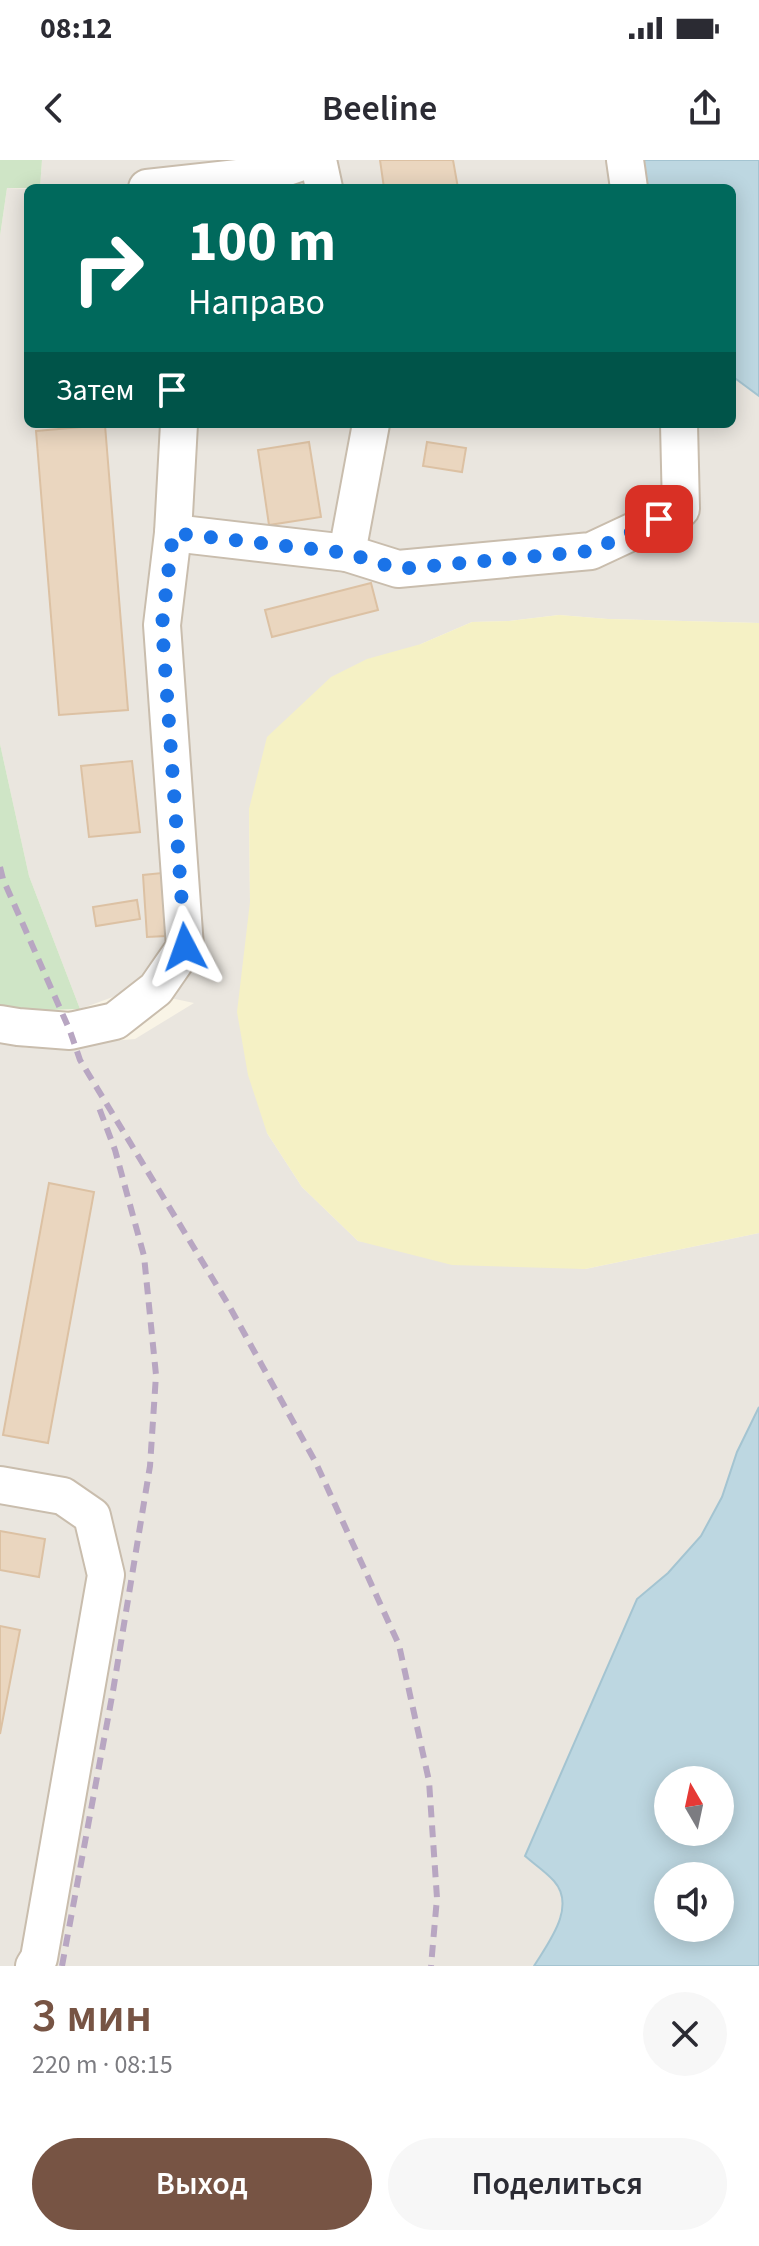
<!DOCTYPE html>
<html lang="ru">
<head>
<meta charset="utf-8">
<style>
  :root { --surface:#fff; --page:#f7f7f7; --text:#2b2b33; --muted:#7c7c81; --accent:#775444 }
  body { margin:0; font-family:"Source Sans 3",sans-serif; background:var(--page); color:var(--text); height:100vh; display:flex; flex-direction:column; font-size:30px; white-space:nowrap }
  * { box-sizing:border-box; margin:0 }
  p { font-size:26px; color:var(--muted) }
  .icon { flex:none; width:44px; height:44px; fill:none; stroke:currentColor; stroke-width:2; stroke-linecap:round; stroke-linejoin:round }
  .map { position:relative; height:1806px; overflow:hidden }
  .panel { display:flex; flex-direction:column; background:var(--surface); flex:1 }
  .panel>* { flex:none }
  .banner { position:absolute; left:24px; top:24px; width:712px; height:244px; border-radius:12px; box-shadow:0 4px 20px #0003; background:#00695c; color:#fff; overflow:hidden }
  .needle { width:52px; rotate:351deg }
  .fabs { position:absolute; left:654px; top:1606px; display:grid; gap:16px }
  .fabs a { display:grid; place-items:center; width:80px; height:80px; border-radius:50%; background:var(--surface); box-shadow:0 4px 20px #0003; font-size:40px }
  .pin { position:absolute; display:grid; place-items:center; width:68px; height:68px; color:#fff; margin:-34px; border-radius:16px; box-shadow:0 4px 12px #0006 }
  .me { position:absolute; width:88px; margin:-44px; rotate:356deg; stroke-linejoin:round; filter:drop-shadow(0 0 6px #0008) }
  .turn { display:flex; align-items:center; gap:28px; height:168px; padding:0 32px; font-size:36px }
  .turn .icon { width:104px; height:104px; stroke-width:2.5 }
  .turn b { display:block; font-size:56px; line-height:68px }
  .then { display:flex; align-items:center; height:76px; padding:0 32px; background:#0003; gap:16px; font-size:30px }
  .round { display:grid; place-items:center; flex:none; width:84px; height:84px; border-radius:42px; background:var(--page) }
  .summary { display:flex; align-items:center; justify-content:space-between; height:136px; padding:0 32px }
  h1 { font-size:48px; font-weight:600; line-height:60px; color:var(--accent) }
  .button { display:flex; gap:16px; margin-top:auto; padding:16px 32px }
  .button a { flex:1; height:92px; border-radius:48px; background:var(--accent); color:#fff; font-size:32px; font-weight:600; line-height:92px; text-align:center }
  .button a+a { background:var(--page); color:var(--text) }
  .status { display:flex; justify-content:space-between; align-items:center; height:56px; padding:0 40px; background:var(--surface); direction:ltr }
  .status svg { height:22px; fill:currentColor }
  header { display:flex; justify-content:space-between; align-items:center; height:104px; padding:0 32px; background:var(--surface); font-size:36px; font-weight:600 }
  .map>svg:first-child { display:block }
</style>
</head>
<body>
<div class="status"><b>08:12</b><svg viewBox="0 0 49 12"><path d="M0 12V9h3v3zM5 12V6h3v6zM10 12V3h3v9zM15 12V0h3v12zM26 1h20v11H26zM47 4h2v5h-2z"/></svg></div>
<header><svg class="icon" aria-label="back" viewBox="0 0 24 24"><path d="M15 5l-7 7 7 7"/></svg>Beeline<svg class="icon" aria-label="share" viewBox="0 0 24 24"><path d="M12 15V3M7 8l5-5 5 5M5 13v7h14v-7"/></svg></header>
<div class="map">
<svg width="759" height="1806" viewBox="0 0 759 1806">
  <rect width="100%" height="100%" fill="#f9f4e6"/>
  <g fill="#eae6df">
    <polygon points="42,0 643,0 648,28 40,28"/>
    <polygon points="7,28 28,29 28,264 732,264 732,216 759,236 759,463 608,459 559,455 509,461 472,462 421,484 249,649 250,742 267,973 302,1027 358,1081 585,1109 759,1073 759,1247 737,1292 722,1337 701,1376 668,1413 637,1439 525,1695 556,1723 563,1740 558,1765 534,1806 0,1806 0,882 27,888 135,879 194,843 132,830 80,849 29,716 0,584 0,76"/>
  </g>
  <g fill="#cfe5c6">
    <polygon points="0,0 42,0 40,28 7,28 0,76"/>
    <polygon points="0,584 29,716 80,849 18,851 0,848"/>
  </g>
  <polygon fill="#f5f1c5" points="559,455 608,459 759,463 759,1073 585,1109 452,1105 358,1081 302,1027 267,973 248,915 237,852 250,742 249,649 267,577 331,517 367,499 421,484 472,462 509,461"/>
  <g fill="#bdd7e1" stroke="#a4c4d1" stroke-width="2" fill-rule="evenodd">
    <polygon points="643,0 759,0 759,236 732,216 732,28 648,28"/>
    <path d="M759,1247V1806H534C548,1783 577,1747 554,1721C545,1711 534,1704 525,1696L637,1439L668,1413L701,1376L722,1337L737,1292ZM668,1620H720V1672H668ZM668,1716H720V1768H668Z"/>
  </g>
  <g fill="#ead6bf" stroke="#dcc1a3" stroke-width="2">
    <polygon points="380,0 453,0 458,28 384,28"/>
    <polygon points="105,265 128,550 59,555 36,271"/>
    <polygon points="309,282 321,357 269,365 258,290"/>
    <polygon points="427,282 466,288 462,312 423,306"/>
    <polygon points="371,423 378,450 272,477 265,450"/>
    <polygon points="132,601 140,672 89,677 81,606"/>
    <polygon points="162,713 166,776 147,777 143,715"/>
    <polygon points="137,740 140,759 96,766 93,747"/>
    <polygon points="49,1023 94,1032 48,1283 3,1275"/>
    <polygon points="0,1371 45,1379 39,1417 0,1410"/>
    <polygon points="0,1466 20,1470 0,1574"/>
  </g>
  <g fill="none" stroke-linecap="round" stroke-linejoin="round">
    <defs>
      <g id="minor">
        <polyline points="318,0 324,28"/>
        <polyline points="625,0 629,28"/>
        <polyline points="147,28 264,15 308,0"/>
        <polyline points="173,373 347,393 398,409 591,391 681,349 679,264"/>
        <polyline points="347,393 371,264"/>
        <polyline points="0,864 18,867 70,871 115,861 156,829 185,787 162,465 173,373 179,264"/>
        <polyline points="0,1325 63,1336 92,1356 106,1415 39,1798 34,1806"/>
      </g>
    </defs>
    <use href="#minor" stroke="#c9bdad" stroke-width="40"/>
    <use href="#minor" stroke="#fff" stroke-width="36"/>
    <g stroke="#b8a6c2" stroke-width="6" stroke-dasharray="12 8" stroke-linecap="butt">
      <polyline points="0,707 3,719 70,871 80,900 228,1144 316,1303 399,1485 429,1621 437,1738 431,1806"/>
      <polyline points="62,1806 113,1531 150,1306 156,1215 144,1096 115,990 98,945"/>
    </g>
  </g>
  <g fill="none" stroke-linecap="round" stroke-linejoin="round">
    <polyline stroke="#1a73e8" stroke-width="14" stroke-dasharray="0 25.2" points="185,787 162,465 173,373 347,393 398,409 591,391 659,359"/>
  </g>
</svg>
<div class="fabs">
<a><svg class="needle" viewBox="-14 -14 28 28"><path d="M0-13l5 13h-10z" fill="#e53935"/><path d="M0 13l5-13h-10z" fill="#7c7c81"/></svg></a>
<a><svg class="icon" aria-label="sound" viewBox="0 0 24 24"><path d="M4 9h4l5-4v14l-5-4H4zM17 9q2 3 0 6"/></svg></a>
</div>
<div class="pin" style="left:659px;top:359px;background:#d93025"><svg class="icon" aria-label="arrive" viewBox="0 0 24 24"><path d="M6 21V4h12l-3 4 3 4H6"/></svg></div>
<svg class="me" style="left:185px;top:787px" viewBox="-20 -20 40 40"><path d="M0-17L14 15 0 8-14 15z" fill="#1a73e8" stroke="#fff" stroke-width="4"/></svg>
<div class="banner">
<div class="turn"><svg class="icon" aria-label="right" viewBox="0 0 24 24"><path d="M7 20v-9h11M14 6l5 5-5 5"/></svg><div><b>100 m</b>Направо</div></div>
<div class="then">Затем<svg class="icon" aria-label="arrive" viewBox="0 0 24 24"><path d="M6 21V4h12l-3 4 3 4H6"/></svg></div>
</div>
</div>
<section class="panel">
<div class="summary"><div><h1>3 мин</h1><p>220 m · 08:15</p></div><a class="round"><svg class="icon" aria-label="close" viewBox="0 0 24 24"><path d="M6 6l12 12M18 6L6 18"/></svg></a></div>
<div class="button"><a>Выход</a><a>Поделиться</a></div>
</section>
</body>
</html>
